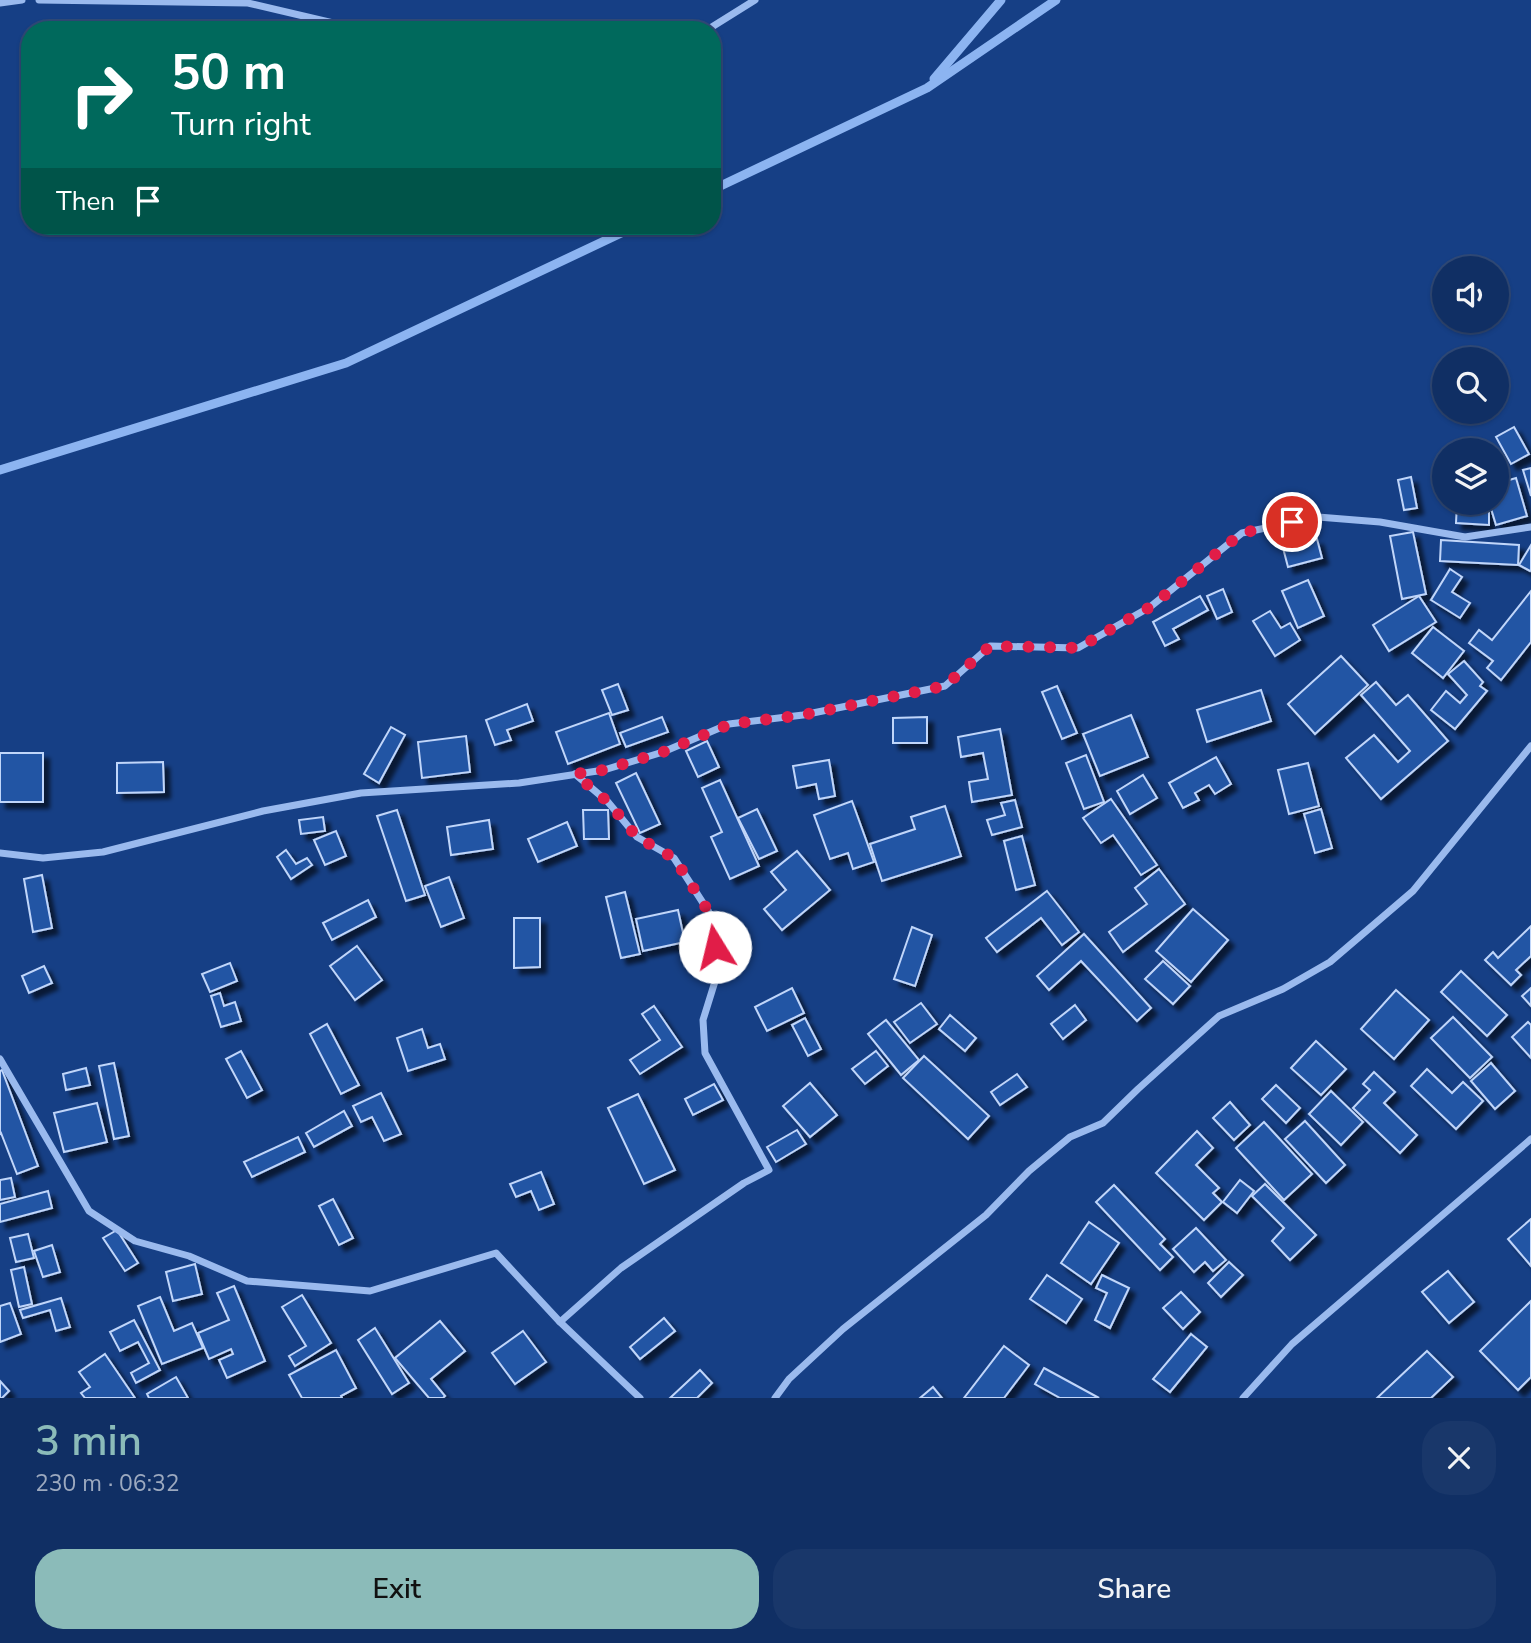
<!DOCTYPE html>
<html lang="en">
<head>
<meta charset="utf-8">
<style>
  :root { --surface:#102f64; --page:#19376a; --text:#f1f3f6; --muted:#9ca9bf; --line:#304a78; --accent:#8bbbb9 }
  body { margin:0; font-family:"Nunito Sans",sans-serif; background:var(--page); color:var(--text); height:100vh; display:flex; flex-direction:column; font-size:26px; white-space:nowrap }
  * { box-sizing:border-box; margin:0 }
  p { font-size:23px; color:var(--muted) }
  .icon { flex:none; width:38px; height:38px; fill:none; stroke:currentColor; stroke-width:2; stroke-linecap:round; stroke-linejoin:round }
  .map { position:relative; height:1398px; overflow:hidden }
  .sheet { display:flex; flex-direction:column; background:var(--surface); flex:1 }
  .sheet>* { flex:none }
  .hud { position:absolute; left:21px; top:21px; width:700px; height:214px; border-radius:28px; box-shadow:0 2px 5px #0004,0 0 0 2px var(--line); background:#00695c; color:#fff; overflow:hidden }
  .tools { position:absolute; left:1432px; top:256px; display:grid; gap:14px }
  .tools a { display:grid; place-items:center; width:77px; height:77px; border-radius:50%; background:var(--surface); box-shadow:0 2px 5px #0004,0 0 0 2px var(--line); font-size:35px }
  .pin { position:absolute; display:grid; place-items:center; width:60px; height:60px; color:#fff; margin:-30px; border:4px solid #fff; border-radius:50%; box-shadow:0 2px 7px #0007 }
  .me { position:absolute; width:77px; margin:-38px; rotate:351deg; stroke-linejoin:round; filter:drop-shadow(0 0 5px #0008) }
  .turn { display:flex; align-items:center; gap:24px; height:147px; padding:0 35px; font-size:32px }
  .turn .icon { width:91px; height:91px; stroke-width:2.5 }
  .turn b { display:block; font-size:49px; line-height:60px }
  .then { display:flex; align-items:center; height:66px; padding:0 35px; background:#0003; gap:14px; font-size:26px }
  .round { display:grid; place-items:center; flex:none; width:74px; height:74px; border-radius:28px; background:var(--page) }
  .summary { display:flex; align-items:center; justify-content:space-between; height:119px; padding:0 35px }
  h1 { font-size:42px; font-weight:600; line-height:52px; color:var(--accent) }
  .action { display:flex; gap:14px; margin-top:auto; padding:14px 35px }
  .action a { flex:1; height:80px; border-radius:28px; background:var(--accent); color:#111; font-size:28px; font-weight:600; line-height:80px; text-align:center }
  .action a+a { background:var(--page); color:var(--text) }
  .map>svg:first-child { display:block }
</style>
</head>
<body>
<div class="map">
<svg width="1531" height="1398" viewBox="0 0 1531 1398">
  <defs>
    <filter id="shadow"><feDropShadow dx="6" dy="6" stdDeviation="2" flood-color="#0009"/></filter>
  </defs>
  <rect width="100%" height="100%" fill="#163f85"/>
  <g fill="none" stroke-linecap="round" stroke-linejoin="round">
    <g stroke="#8cb4f1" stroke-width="9">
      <polyline points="934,79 1001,0"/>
      <polyline points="712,190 927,88 1056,0"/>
      <polyline points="0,470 346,363 636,226"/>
    </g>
  </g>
  <g fill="#2454a4" stroke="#c0d6fa" stroke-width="2" filter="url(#shadow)">
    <polygon points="1514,427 1529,454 1511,464 1496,437"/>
    <polygon points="1496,451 1506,481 1516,478 1527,516 1496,525 1489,502 1496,502"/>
    <polygon points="1531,468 1531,496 1523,470"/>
    <polygon points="1411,477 1417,508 1404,510 1398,480"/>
    <polygon points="1457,503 1489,505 1489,525 1456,523"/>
    <polygon points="1413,532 1426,594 1402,599 1390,536"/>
    <polygon points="1317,539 1322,558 1288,567 1283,548"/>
    <polygon points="1441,540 1519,545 1518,565 1440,561"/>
    <polygon points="1531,545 1531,570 1530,571 1519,565"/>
    <polygon points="1450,569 1462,577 1452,592 1470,603 1460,618 1431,600"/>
    <polygon points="1308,580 1324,616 1298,628 1282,591"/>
    <polygon points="1223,589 1232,612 1217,619 1207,596"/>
    <polygon points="1531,591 1531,642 1501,680 1487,668 1493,661 1469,643 1479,630 1492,640"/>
    <polygon points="1200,596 1208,610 1173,629 1179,639 1165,646 1153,622"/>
    <polygon points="1419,596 1436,622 1389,651 1373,625"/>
    <polygon points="1270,611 1281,628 1290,623 1300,640 1275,656 1253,621"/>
    <polygon points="1433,627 1464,651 1443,678 1412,653"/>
    <polygon points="1341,656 1368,685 1315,734 1288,704"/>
    <polygon points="1464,661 1483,682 1480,686 1487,691 1455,729 1431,710 1446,691 1460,703 1467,695 1448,674"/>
    <polygon points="1376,682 1396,705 1408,695 1448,741 1381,799 1346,758 1374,735 1398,762 1410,751 1361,695"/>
    <polygon points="618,684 628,710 612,715 602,690"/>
    <polygon points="1057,686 1077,733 1062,739 1042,692"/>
    <polygon points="1261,690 1271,721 1207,742 1197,710"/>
    <polygon points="527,704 533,721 507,730 511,740 495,745 486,720"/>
    <polygon points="609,713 620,744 568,764 556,732"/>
    <polygon points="1131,715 1148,757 1100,776 1083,734"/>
    <polygon points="662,717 668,732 626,747 620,733"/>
    <polygon points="927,717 927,743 893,743 893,718"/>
    <polygon points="391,727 405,735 379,783 364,774"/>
    <polygon points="1000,729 1012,795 972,802 969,782 988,779 983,753 961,757 958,737"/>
    <polygon points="466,736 470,772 422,778 418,742"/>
    <polygon points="707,741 719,767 698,777 686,751"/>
    <rect x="0" y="753" width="43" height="49"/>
    <polygon points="1086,755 1104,802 1084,809 1066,763"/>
    <polygon points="1216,757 1231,784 1215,794 1209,785 1195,793 1199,800 1183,808 1169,783"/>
    <polygon points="829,760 835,796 819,799 816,784 797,788 793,766"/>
    <polygon points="163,762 164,792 117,793 117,763"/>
    <polygon points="1308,763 1319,806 1289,814 1278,770"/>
    <polygon points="636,773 660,824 640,833 616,783"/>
    <polygon points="1143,775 1157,798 1130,814 1117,791"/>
    <polygon points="720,780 759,866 730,879 711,837 722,832 702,788"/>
    <polygon points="1111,799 1157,865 1141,875 1113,835 1101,843 1083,818"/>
    <polygon points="1015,800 1022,827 992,835 987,820 1005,815 1001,803"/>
    <polygon points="852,801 874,862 853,869 848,853 830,859 814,815"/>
    <polygon points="945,806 961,856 882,881 870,844 915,829 911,817"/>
    <polygon points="757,809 777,851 759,859 738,818"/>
    <polygon points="1321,809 1332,848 1315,853 1304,814"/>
    <polygon points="397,810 425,895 406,901 377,816"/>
    <polygon points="583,810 608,810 609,839 584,839"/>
    <polygon points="323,817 325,831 301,834 299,820"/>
    <polygon points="489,820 493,849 451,855 447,827"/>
    <polygon points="567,822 577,846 538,862 528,839"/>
    <polygon points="336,831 346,856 325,865 314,840"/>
    <polygon points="1022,836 1035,885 1016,890 1004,841"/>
    <polygon points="286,850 296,864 307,858 312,865 291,879 277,857"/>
    <polygon points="797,851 830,890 782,930 764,909 786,890 771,872"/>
    <polygon points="1159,869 1185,904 1123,952 1109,932 1147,904 1135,888"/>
    <polygon points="42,875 52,928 33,932 24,879"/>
    <polygon points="449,877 464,918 441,927 425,886"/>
    <polygon points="1047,891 1079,932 1062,945 1041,918 997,952 986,938"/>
    <polygon points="625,892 640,954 621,958 606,897"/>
    <polygon points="368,900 376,917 332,940 323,923"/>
    <polygon points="1193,909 1228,940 1191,982 1156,951"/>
    <polygon points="678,910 685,942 643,951 636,919"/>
    <polygon points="514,918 540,918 540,967 514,968"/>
    <polygon points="1531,926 1531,956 1516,970 1521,975 1511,985 1485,960 1493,952 1498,958"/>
    <polygon points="912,927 932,935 915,986 894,979"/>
    <polygon points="1084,934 1151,1008 1137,1021 1081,961 1049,990 1037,976"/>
    <polygon points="357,946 382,980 355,1000 330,966"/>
    <polygon points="1163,961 1190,986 1173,1004 1145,979"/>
    <polygon points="230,963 237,981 210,992 202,974"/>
    <polygon points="44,966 52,983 29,993 22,976"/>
    <polygon points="1461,971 1507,1015 1487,1036 1441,992"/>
    <polygon points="792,988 804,1013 767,1031 755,1007"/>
    <polygon points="1531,988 1531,1006 1522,996"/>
    <polygon points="1396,990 1429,1020 1394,1059 1361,1029"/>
    <polygon points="220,993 224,1006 235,1002 241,1021 221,1027 211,996"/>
    <polygon points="921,1003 937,1024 910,1043 894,1022"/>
    <polygon points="1075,1005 1086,1020 1063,1039 1051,1024"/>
    <polygon points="654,1006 682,1047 640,1074 630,1060 660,1040 642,1014"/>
    <polygon points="950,1015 976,1038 965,1051 939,1029"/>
    <polygon points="1453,1017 1492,1057 1470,1078 1431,1038"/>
    <polygon points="805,1018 821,1049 808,1056 792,1025"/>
    <polygon points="886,1020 919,1060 901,1075 868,1034"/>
    <polygon points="1528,1022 1531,1025 1531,1058 1512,1037"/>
    <polygon points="327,1024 359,1085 341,1094 310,1034"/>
    <polygon points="422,1029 428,1048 440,1044 445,1059 408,1071 397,1038"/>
    <polygon points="1316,1041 1346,1069 1321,1095 1291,1068"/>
    <polygon points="241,1051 262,1090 247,1098 226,1059"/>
    <polygon points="876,1051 888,1066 865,1084 852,1069"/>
    <polygon points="924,1056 989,1116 968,1139 903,1078"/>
    <polygon points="114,1063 129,1136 114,1139 99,1066"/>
    <polygon points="1491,1063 1515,1091 1495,1109 1471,1081"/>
    <polygon points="86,1068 90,1085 66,1090 63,1074"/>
    <polygon points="1427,1069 1452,1093 1463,1082 1483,1101 1456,1129 1411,1086"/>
    <polygon points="2,1070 38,1166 17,1174 1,1133 0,1134 0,1071"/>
    <polygon points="1374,1072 1395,1092 1384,1103 1417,1135 1400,1153 1353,1108 1370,1090 1363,1084"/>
    <polygon points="1017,1074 1027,1087 1000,1105 991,1092"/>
    <polygon points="810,1083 837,1115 810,1137 783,1106"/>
    <polygon points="714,1084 723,1100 693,1115 685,1099"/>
    <polygon points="1276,1085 1300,1108 1286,1123 1262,1099"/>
    <polygon points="1331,1091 1363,1122 1341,1145 1309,1114"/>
    <polygon points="381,1093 401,1134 384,1141 372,1117 361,1122 353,1106"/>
    <polygon points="638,1094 675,1170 644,1184 608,1108"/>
    <polygon points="1230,1102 1250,1125 1234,1140 1213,1118"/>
    <polygon points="97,1103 107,1142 64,1152 54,1113"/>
    <polygon points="344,1111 352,1126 314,1147 306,1133"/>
    <polygon points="1305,1121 1345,1165 1326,1183 1285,1139"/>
    <polygon points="1264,1122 1312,1174 1284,1200 1236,1148"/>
    <polygon points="797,1130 806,1144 776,1162 767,1147"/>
    <polygon points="1197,1131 1213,1148 1196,1165 1219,1188 1213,1193 1222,1202 1204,1220 1156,1173"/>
    <polygon points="298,1137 305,1152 252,1177 244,1162"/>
    <polygon points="541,1172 554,1204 539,1210 531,1191 516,1197 510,1184"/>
    <polygon points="11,1178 15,1197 0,1200 0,1180"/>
    <polygon points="1240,1180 1254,1191 1237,1213 1223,1202"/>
    <polygon points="1265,1184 1316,1235 1290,1260 1272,1241 1284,1228 1252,1196"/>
    <polygon points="1114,1185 1165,1239 1160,1244 1173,1257 1160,1270 1096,1202"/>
    <polygon points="48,1191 52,1208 0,1222 0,1204"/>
    <polygon points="333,1199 353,1238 339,1245 319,1206"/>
    <polygon points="1531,1219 1531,1266 1508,1239"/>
    <polygon points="1089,1222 1119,1243 1091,1284 1061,1263"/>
    <polygon points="1196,1228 1226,1260 1213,1271 1205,1262 1194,1272 1173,1249"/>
    <polygon points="117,1230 138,1263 125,1271 103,1238"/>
    <polygon points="28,1234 34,1258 16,1262 10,1238"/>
    <polygon points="52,1245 60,1272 43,1277 34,1251"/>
    <polygon points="1229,1262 1243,1275 1221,1297 1208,1283"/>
    <polygon points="195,1264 202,1294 173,1301 166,1272"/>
    <polygon points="24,1267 32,1304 19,1307 11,1270"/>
    <polygon points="1448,1271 1474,1302 1449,1323 1422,1292"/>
    <polygon points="1047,1275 1082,1299 1066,1323 1030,1299"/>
    <polygon points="1102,1275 1129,1288 1110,1328 1095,1320 1107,1293 1096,1288"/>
    <polygon points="234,1286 265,1361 227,1378 219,1360 233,1354 231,1349 209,1359 198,1333 229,1320 217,1293"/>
    <polygon points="1181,1292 1200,1312 1183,1329 1163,1308"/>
    <polygon points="302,1295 331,1343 295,1366 289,1356 306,1346 282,1307"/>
    <polygon points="160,1297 174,1331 192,1323 203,1348 162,1364 138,1306"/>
    <polygon points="61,1298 70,1327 56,1331 50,1310 23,1318 20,1310"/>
    <polygon points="1531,1301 1531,1377 1518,1390 1480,1351"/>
    <polygon points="10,1303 21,1334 0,1342 0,1306"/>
    <polygon points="664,1318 675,1331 640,1359 630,1347"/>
    <polygon points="134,1320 160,1370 136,1383 131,1373 149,1363 138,1342 120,1351 110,1332"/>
    <polygon points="440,1321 465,1351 431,1379 445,1396 443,1398 429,1398 395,1358"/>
    <polygon points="375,1328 409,1383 392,1394 358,1340"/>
    <polygon points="523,1331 546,1362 515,1384 492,1353"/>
    <polygon points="1191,1334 1207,1347 1170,1392 1153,1379"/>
    <polygon points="1004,1346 1029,1365 1004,1398 964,1398"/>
    <polygon points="336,1350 356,1388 341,1396 342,1398 302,1398 289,1375"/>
    <polygon points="1427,1351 1453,1377 1431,1398 1377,1398"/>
    <polygon points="105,1354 135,1398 85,1398 81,1393 90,1387 79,1372"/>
    <polygon points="1044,1368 1099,1398 1060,1398 1035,1384"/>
    <polygon points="700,1370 712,1383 697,1398 670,1398"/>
    <polygon points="176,1377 188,1398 149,1398 147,1394"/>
    <polygon points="0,1381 9,1391 2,1398 0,1398"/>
    <polygon points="933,1387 942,1398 920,1398"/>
  </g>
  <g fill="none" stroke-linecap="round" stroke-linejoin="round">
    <g stroke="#9abaee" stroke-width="7">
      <polyline points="39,0 248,3 363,30"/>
      <polyline points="0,3 22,0"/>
      <polyline points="707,30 755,0"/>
      <polyline points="0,853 43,858 103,852 263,811 361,793 519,783 604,770 663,752 729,724 803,715 945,686 990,646 1078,648 1150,607 1242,533 1318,517 1380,522 1465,537 1531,527"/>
      <polyline points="0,1059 89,1211 135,1241 189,1256 247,1281 370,1291 496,1253 560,1322 640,1398"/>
      <polyline points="560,1322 621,1268 744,1183 769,1170 705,1053 703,1020 717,975 714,920 674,858 637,837 608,802 575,774"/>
      <polyline points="775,1398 789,1379 843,1329 986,1215 1029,1171 1070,1137 1103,1123 1138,1089 1219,1016 1283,989 1330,962 1413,891 1531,746"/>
      <polyline points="1243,1398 1292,1344 1531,1139"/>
    </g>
  </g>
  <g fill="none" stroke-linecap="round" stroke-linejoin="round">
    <polyline stroke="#e11d48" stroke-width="12" stroke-dasharray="0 21.6" points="715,947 714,920 674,858 637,837 608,802 575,774 604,770 663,752 730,724 803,715 945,686 990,646 1078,648 1150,607 1242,533 1292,522"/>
  </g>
</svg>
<div class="tools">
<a><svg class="icon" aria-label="sound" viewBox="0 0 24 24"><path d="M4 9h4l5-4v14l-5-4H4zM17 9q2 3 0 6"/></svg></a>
<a><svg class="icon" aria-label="search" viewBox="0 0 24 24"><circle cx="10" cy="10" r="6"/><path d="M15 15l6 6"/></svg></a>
<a><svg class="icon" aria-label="layers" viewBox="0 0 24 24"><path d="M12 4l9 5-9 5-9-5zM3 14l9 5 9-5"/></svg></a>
</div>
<div class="pin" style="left:1292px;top:522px;background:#d93025"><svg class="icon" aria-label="arrive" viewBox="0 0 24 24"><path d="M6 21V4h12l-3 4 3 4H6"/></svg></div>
<svg class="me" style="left:715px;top:947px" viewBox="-20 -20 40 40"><circle r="19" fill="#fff"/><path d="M0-13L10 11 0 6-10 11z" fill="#e11d48"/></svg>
<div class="hud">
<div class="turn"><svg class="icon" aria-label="right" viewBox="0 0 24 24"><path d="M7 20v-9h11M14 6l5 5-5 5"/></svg><div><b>50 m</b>Turn right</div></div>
<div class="then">Then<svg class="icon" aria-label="arrive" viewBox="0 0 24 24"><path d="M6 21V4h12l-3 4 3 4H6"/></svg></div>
</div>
</div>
<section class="sheet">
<div class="summary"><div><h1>3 min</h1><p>230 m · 06:32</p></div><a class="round"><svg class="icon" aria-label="close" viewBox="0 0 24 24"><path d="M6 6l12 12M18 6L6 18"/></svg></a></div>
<div class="action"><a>Exit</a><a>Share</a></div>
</section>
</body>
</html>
